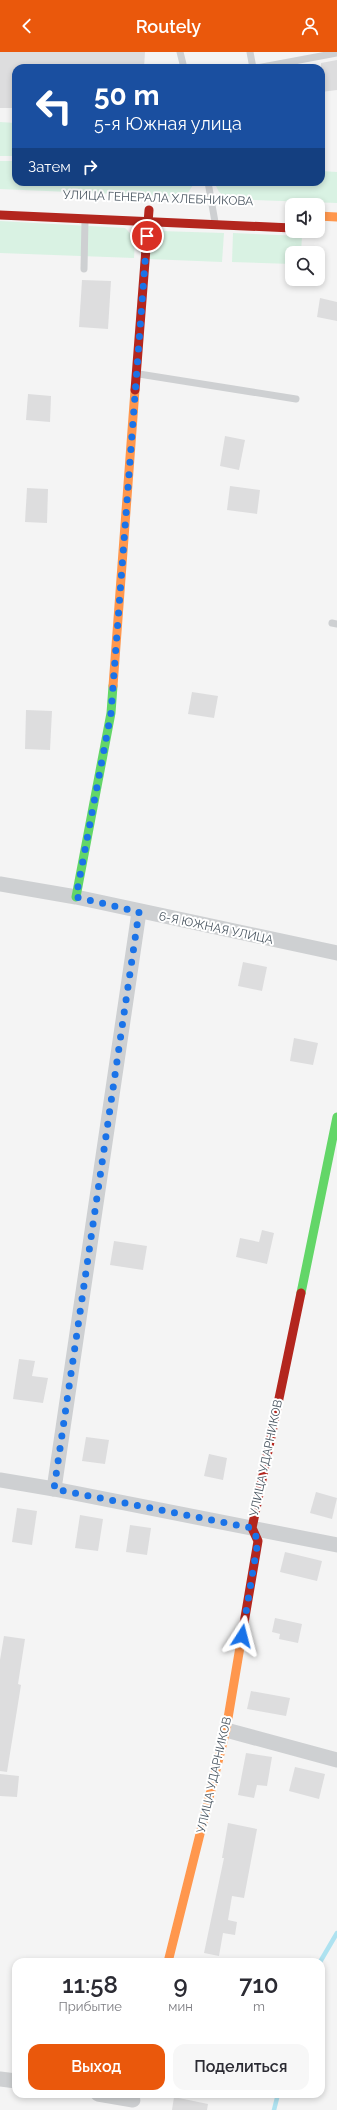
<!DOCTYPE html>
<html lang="ru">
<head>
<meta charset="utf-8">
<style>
  :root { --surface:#fff; --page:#f7f7f7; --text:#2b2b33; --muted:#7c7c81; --accent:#ea580c }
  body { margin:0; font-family:Raleway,sans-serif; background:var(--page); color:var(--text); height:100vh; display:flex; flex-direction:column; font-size:15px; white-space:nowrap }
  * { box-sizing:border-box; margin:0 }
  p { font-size:13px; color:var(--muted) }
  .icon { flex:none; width:22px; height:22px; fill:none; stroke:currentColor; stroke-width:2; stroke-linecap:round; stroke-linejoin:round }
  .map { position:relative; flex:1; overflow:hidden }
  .panel { position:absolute; left:12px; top:1906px; width:313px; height:140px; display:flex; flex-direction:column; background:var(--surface); border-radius:12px; box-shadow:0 2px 6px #0003 }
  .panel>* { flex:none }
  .hud { position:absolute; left:12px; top:12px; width:313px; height:122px; border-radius:12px; box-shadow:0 2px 6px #0003; background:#1a4fa0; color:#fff; overflow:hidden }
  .tools { position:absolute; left:285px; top:146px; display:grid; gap:8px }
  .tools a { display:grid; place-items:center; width:40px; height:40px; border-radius:8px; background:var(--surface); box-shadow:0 2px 6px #0003; font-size:20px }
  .pin { position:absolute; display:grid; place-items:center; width:34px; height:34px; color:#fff; margin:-17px; border:2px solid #fff; border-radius:50%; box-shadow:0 1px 4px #0007 }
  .me { position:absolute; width:44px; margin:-22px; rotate:9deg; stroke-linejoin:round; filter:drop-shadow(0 0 3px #0008) }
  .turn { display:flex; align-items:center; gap:14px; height:84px; padding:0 16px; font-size:18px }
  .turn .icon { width:52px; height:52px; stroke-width:2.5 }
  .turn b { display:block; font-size:28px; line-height:34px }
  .then { display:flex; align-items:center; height:38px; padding:0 16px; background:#0003; gap:8px; font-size:15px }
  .eta { display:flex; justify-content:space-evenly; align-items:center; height:68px; text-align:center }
  .eta b { font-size:24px; font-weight:600; line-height:28px }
  .primary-button { display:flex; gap:8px; margin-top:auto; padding:8px 16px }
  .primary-button a { flex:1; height:46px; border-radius:12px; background:var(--accent); color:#fff; font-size:16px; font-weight:600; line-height:46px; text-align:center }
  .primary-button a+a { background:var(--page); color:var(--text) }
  header { display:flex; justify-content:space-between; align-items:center; height:52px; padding:0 16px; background:var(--accent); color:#fff; font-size:18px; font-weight:600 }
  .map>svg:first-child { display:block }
</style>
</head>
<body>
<header><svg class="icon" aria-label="back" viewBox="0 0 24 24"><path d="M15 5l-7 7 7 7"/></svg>Routely<svg class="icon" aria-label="person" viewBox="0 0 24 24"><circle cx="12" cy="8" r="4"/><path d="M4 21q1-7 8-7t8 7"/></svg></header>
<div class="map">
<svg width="337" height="2058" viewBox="0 0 337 2058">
  <rect width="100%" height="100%" fill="#f4f4f4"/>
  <g fill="#d9f2e3">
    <polygon points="0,70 16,71 16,104 0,104"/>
    <polygon points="0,109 16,109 16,130 195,130 185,145 0,137"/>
    <polygon points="321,119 337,120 337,151 229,147 219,140 214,130 321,130"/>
    <path d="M0,169L125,176C135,185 135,193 134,206L0,201Z"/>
    <polygon points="160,179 224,181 222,210 148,207 155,183"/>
    <polygon points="233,181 302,184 301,201 292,201 292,212 232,210"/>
  </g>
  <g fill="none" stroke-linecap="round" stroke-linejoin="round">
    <g stroke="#aee2f0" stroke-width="4.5">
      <polyline points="320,1910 337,1881"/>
      <polyline points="274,2058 278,2042"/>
    </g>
  </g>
  <g fill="#ddddde">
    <polygon points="0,0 145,0 144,16 16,16 16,56 0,56"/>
    <polygon points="337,8 337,38 321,40 321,11"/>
    <polygon points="82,228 111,229 108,277 79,275"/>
    <polygon points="320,246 337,250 337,269 317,265"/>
    <polygon points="28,342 51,344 50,370 26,368"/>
    <polygon points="225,384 245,388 239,418 220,414"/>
    <polygon points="230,434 260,438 257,462 227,458"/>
    <polygon points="27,436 48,437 47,471 25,470"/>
    <polygon points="192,640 218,644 214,666 188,662"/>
    <polygon points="26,658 52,659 50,698 25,697"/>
    <polygon points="243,910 267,915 262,939 238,934"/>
    <polygon points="294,986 318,991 313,1013 290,1009"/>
    <polygon points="262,1178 274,1181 267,1212 236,1205 240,1186 259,1190"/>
    <polygon points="114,1189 147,1194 143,1218 110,1213"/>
    <polygon points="19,1307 35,1309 32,1324 48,1326 43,1351 13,1347"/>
    <polygon points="86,1385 109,1388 105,1412 82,1409"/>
    <polygon points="209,1402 227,1406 223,1428 204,1424"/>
    <polygon points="316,1440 337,1446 332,1467 310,1461"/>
    <polygon points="17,1456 37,1459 32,1493 12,1490"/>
    <polygon points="80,1463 103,1467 98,1499 75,1496"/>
    <polygon points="130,1473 151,1476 147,1503 126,1500"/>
    <polygon points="285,1500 322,1509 317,1529 280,1520"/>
    <polygon points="275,1566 302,1572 298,1591 279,1587 280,1582 272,1580"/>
    <polygon points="4,1584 25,1587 18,1632 21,1633 7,1720 0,1719 0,1608"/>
    <polygon points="251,1639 290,1646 286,1664 247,1657"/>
    <polygon points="246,1701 272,1705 267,1734 257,1733 254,1746 238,1743"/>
    <polygon points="295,1715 325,1722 319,1747 289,1739"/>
    <polygon points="0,1722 19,1724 17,1745 0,1744"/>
    <polygon points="228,1771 257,1777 244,1846 232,1844 228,1868 237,1870 235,1883 223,1881 219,1904 204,1901 224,1806 222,1806"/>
    <polygon points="174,2045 208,2052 207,2058 172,2058"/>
  </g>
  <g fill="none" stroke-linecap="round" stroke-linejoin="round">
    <g stroke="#ced0d2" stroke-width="7">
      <polyline points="180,0 184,16"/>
      <polyline points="250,0 253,16"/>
      <polyline points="257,16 337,1"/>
      <polyline points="208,130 215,170"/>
      <polyline points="84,217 85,168"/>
      <polyline points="139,322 296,347"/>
      <polyline points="332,571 337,572"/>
    </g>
    <g stroke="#ced0d2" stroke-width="15">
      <polyline points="0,832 76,845 337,901"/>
      <polyline points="0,1428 54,1437 337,1493"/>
      <polyline points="54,1437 139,860"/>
      <polyline points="226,1678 337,1708"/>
      <polyline points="0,2027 16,2029"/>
      <polyline points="98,2042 133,2048"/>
    </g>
    <g stroke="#63d668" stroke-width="9">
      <polyline points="76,845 111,661 113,634"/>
      <polyline points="301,1241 337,1065"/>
    </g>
    <g stroke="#ff974d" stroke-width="9">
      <polyline points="318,164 337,165"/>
      <polyline points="113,634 135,338"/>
      <polyline points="168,1910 226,1678 242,1583"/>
    </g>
    <g stroke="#b3261e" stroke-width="9">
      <polyline points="0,163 292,176"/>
      <polyline points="135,338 149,158"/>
      <polyline points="242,1583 258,1489 252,1476 301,1241"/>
    </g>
  </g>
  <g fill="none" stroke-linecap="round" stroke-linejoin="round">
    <polyline stroke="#1a73e8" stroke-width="7" stroke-dasharray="0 12.6" points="147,184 111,661 76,845 139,860 54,1437 252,1476 258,1489 242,1584"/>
  </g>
  <g text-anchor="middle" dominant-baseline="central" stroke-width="4" stroke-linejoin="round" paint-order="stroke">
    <g font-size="12" fill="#4a5661" stroke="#fff">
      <text transform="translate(158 146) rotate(2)">УЛИЦА ГЕНЕРАЛА ХЛЕБНИКОВА</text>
      <text transform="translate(216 876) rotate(12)">6-Я ЮЖНАЯ УЛИЦА</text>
      <text transform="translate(266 1406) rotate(-78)">УЛИЦА УДАРНИКОВ</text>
      <text transform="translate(214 1723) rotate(-77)">УЛИЦА УДАРНИКОВ</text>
    </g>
  </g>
</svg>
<div class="tools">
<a><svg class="icon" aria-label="sound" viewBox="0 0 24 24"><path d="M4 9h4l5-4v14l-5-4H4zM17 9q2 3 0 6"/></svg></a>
<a><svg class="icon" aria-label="search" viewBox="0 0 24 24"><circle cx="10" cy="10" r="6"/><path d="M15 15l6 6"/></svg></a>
</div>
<div class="pin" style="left:147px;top:184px;background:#d93025"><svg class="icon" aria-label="arrive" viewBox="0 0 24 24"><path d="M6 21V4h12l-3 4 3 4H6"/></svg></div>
<svg class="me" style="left:242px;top:1584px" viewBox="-20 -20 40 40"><path d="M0-17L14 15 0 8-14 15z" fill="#1a73e8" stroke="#fff" stroke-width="4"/></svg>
<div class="hud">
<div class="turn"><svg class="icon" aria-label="left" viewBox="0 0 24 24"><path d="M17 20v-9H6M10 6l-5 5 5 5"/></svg><div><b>50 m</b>5-я Южная улица</div></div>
<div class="then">Затем<svg class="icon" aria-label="right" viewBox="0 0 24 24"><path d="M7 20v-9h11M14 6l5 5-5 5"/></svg></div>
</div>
<section class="panel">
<div class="eta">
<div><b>11:58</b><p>Прибытие</p></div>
<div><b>9</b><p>мин</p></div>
<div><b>710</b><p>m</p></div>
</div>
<div class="primary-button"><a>Выход</a><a>Поделиться</a></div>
</section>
</div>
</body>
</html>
